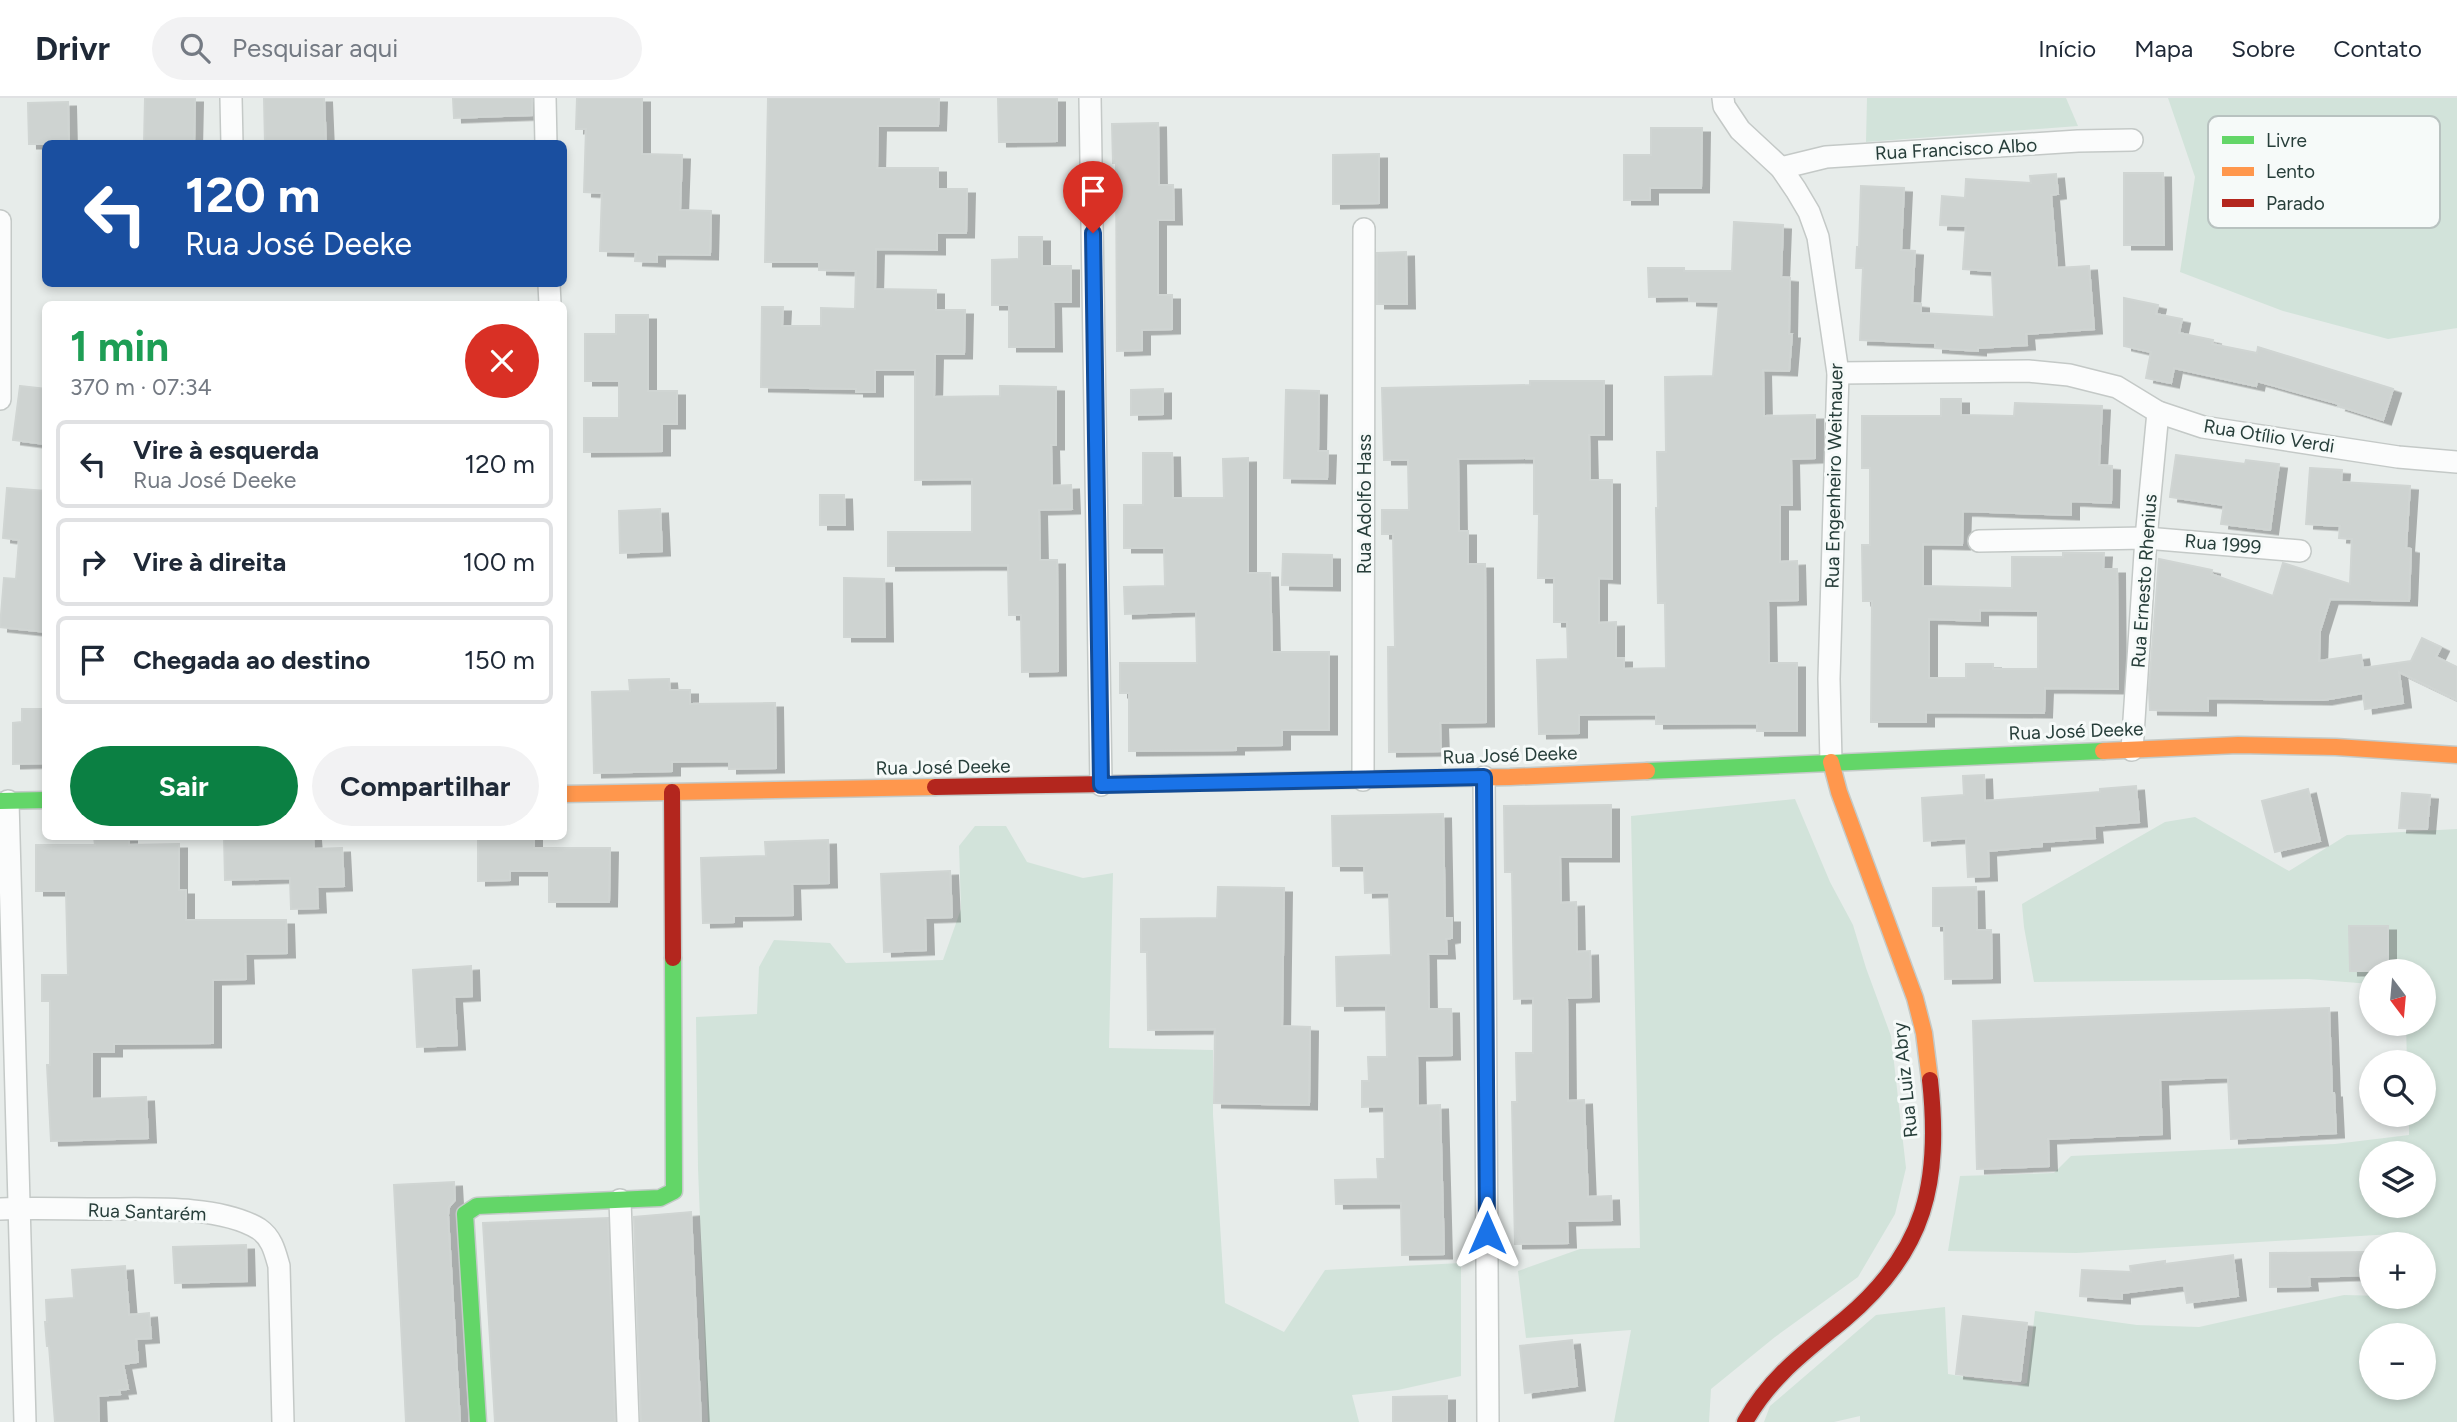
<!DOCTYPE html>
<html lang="pt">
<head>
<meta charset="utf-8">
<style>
  :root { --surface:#fff; --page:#f2f2f3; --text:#1f2937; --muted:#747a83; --line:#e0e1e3; --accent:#0b8043 }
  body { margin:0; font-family:Figtree,sans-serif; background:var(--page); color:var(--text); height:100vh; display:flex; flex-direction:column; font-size:26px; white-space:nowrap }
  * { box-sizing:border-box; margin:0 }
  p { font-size:23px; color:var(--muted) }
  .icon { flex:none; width:38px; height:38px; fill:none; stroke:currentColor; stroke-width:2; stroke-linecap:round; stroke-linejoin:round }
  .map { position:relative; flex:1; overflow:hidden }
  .sheet { position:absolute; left:42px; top:203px; width:525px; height:539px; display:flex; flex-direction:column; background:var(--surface); border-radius:10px; box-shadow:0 4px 10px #0003 }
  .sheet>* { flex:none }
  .top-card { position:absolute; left:42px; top:42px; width:525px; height:147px; border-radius:10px; box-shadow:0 4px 10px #0003; background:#1a4fa0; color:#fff; overflow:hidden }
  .needle { width:46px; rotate:164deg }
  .fabs { position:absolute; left:2359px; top:861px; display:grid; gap:14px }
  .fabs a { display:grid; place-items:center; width:77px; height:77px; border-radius:50%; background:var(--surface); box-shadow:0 4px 10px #0003; font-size:35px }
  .pin { position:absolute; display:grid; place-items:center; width:60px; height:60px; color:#fff; margin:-72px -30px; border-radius:50% 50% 50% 0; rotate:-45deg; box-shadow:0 0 7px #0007 }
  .pin .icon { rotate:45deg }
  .me { position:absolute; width:77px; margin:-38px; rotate:0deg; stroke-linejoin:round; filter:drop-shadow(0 0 5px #0008) }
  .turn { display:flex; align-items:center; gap:24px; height:147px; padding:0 28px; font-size:32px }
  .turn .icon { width:91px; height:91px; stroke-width:2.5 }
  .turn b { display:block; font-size:49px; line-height:60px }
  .round { display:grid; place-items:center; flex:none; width:74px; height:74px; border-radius:37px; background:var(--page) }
  .head { display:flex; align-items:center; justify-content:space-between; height:119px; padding:0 28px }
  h1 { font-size:42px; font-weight:700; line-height:52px; color:#1e9e55 }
  .button { display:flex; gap:14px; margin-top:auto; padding:14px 28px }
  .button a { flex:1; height:80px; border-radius:42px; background:var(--accent); color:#fff; font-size:28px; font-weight:700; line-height:80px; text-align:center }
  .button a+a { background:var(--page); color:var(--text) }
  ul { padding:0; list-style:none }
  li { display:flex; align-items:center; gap:21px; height:88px; margin:0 14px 10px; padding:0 14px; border:4px solid var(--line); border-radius:10px }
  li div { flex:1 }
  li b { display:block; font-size:26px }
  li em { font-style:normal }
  header { display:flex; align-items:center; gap:42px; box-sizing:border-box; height:98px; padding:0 35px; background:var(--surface); border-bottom:2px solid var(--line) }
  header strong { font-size:33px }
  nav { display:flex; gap:38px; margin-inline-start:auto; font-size:24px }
  .search { width:490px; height:63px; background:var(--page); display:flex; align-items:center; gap:18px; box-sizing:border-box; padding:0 24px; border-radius:38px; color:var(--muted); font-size:26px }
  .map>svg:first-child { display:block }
</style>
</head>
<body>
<header>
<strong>Drivr</strong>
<div class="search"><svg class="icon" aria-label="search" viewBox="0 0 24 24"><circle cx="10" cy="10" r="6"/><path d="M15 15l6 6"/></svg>Pesquisar aqui</div>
<nav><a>Início</a><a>Mapa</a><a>Sobre</a><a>Contato</a></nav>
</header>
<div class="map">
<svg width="2457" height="1324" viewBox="0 0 2457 1324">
  <defs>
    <filter id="shadow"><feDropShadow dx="8" dy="4.5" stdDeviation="0" flood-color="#0004"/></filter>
  </defs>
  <rect width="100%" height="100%" fill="#e7ecea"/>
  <g fill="#d2e3da" fill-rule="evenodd">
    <polygon points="1867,0 2066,0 2078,28 1866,44"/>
    <polygon points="2168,0 2457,0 2457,230 2388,241 2283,213 2180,174 2195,79"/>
    <polygon points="1795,701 1830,784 1853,827 1866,870 1891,938 1906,1070 1895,1116 1858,1179 1775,1239 1711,1291 1709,1324 1614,1324 1631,1232 1526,1240 1518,1173 1580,1151 1640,1150 1631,718"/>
    <path d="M2195,719L2289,773L2347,737L2457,731V1324H1860V1318L1834,1324H1764L1770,1308L1876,1217L1945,1209L1948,1276L2017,1288L2027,1285L2035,1213L2137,1227L2199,1229L2344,1197L2424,1199V1146H2409V1135L2076,1155L1948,1153L1960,1078L2054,1075L2071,1058L2335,1046L2409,1037V1017H2424V964H2407L2406,926H2424V873H2371V886L2308,881L2034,884L2024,829L2022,806L2165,724ZM2371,1055H2424V1108H2371ZM2371,1237H2424V1290H2371Z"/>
    <polygon points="975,728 1006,728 1027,764 1083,780 1113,775 1109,950 1213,952 1213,1017 1225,1205 1284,1234 1325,1172 1461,1165 1461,1278 1398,1292 1352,1297 1359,1324 708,1324 698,1070 696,919 757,916 759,869 774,842 830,845 846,865 943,862 961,811 959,748"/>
  </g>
  <g fill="#ced3d1" stroke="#d0d5d3" stroke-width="2" fill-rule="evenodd" filter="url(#shadow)">
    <polygon points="145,0 195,0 194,46 144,46"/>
    <polygon points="264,0 324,0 326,46 265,46"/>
    <polygon points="453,0 532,0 532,17 454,20"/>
    <polygon points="577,0 642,0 642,56 682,57 680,112 711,113 710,157 657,156 657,164 635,163 636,154 600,153 602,95 584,94 586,31 576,31"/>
    <polygon points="768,0 939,0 938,28 878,28 877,70 938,70 938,91 967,91 966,135 937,135 937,152 876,151 875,191 936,192 936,212 965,212 964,256 935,256 934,299 1000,298 1000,288 1056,289 1056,347 1051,347 1052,388 1071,387 1072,411 1039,412 1040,462 1057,462 1058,573 1022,574 1021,517 1009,517 1008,467 888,468 888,434 972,434 972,381 915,382 915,272 875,272 875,294 856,294 856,291 761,289 762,209 783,209 782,228 821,228 821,210 855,211 856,173 819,172 819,164 765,164"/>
    <polygon points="998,0 1057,0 1057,43 999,44"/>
    <polygon points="68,4 69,46 29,46 28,5"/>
    <polygon points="1158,25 1159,87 1173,87 1174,122 1158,122 1158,197 1172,197 1172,231 1142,232 1142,252 1117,253 1116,65 1113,65 1112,26"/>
    <polygon points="1651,30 1702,30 1701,90 1650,90 1650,102 1624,102 1624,57 1651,57"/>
    <polygon points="1379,56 1379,105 1333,106 1333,57"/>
    <polygon points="2124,75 2163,75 2164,147 2124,147"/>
    <polygon points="2056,76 2058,96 2051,97 2057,170 2089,168 2094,231 2026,236 2027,247 1978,250 1978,253 1935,250 1935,245 1860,242 1863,170 1856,170 1857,149 1859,149 1861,88 1904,90 1901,152 1915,153 1912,205 1921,206 1921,215 1994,219 1992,173 1963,171 1966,128 1940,127 1942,98 1965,100 1966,81 2031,85 2030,78"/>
    <polygon points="1734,124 1783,127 1781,179 1790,180 1789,236 1792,236 1789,273 1763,272 1764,318 1815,317 1815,360 1791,361 1792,407 1780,407 1780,464 1797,463 1798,502 1768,503 1769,565 1797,565 1797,633 1757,633 1757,625 1656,626 1656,616 1579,617 1579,635 1539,636 1537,562 1568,561 1567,524 1554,524 1554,480 1538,480 1539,416 1534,416 1534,360 1458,361 1459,433 1468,433 1468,466 1485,466 1486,624 1440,625 1441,653 1389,654 1388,549 1395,549 1393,436 1382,436 1382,412 1409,412 1408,362 1384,362 1382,290 1530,287 1530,283 1604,283 1604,337 1589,337 1590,382 1612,382 1612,481 1599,480 1599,525 1616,524 1616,560 1624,560 1624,571 1666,570 1665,505 1658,505 1656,410 1658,410 1657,354 1666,354 1665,279 1713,278 1719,204 1689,203 1689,198 1649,199 1648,170 1684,170 1684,173 1732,173"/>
    <polygon points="1019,139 1042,139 1042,168 1071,168 1071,204 1053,204 1054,249 1009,249 1009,207 992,207 992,162 1019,161"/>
    <polygon points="1406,154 1407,206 1377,206 1377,155"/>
    <polygon points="2124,200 2158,207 2156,216 2182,221 2179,235 2213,242 2212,246 2257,255 2258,249 2393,291 2383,322 2338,308 2339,306 2257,283 2256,288 2174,270 2171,285 2146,280 2151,254 2124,248"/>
    <polygon points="616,217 648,217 648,293 677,293 677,326 662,326 662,353 584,354 584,320 619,320 619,283 585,283 585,236 616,236"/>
    <polygon points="20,288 46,291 46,346 13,342"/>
    <polygon points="1163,291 1163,316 1131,317 1131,292"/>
    <polygon points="1286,292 1319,293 1318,353 1328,353 1327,381 1284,380"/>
    <path d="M1941,301H1961V317L2014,318L2015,305L2102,308L2099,367L2112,368L2111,405L2071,403V417L1963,413L1962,447L1923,446V488L2012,490V459H2063V455H2104L2103,471H2117L2118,591L2045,590L2044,615L1926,614V624H1871L1872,503H1863L1862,447H1870V370H1862V318H1941ZM1980,512L2038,513V571H1993V566H1966V580H1929V521L1980,523Z"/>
    <polygon points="1143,355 1172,355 1173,400 1224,400 1223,361 1248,360 1248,475 1270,475 1272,554 1329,554 1329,632 1282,632 1282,647 1236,648 1236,652 1129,653 1129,595 1120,595 1120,565 1197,565 1196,513 1125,516 1124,489 1165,488 1164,450 1124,450 1124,407 1143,407"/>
    <polygon points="2176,357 2245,366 2246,362 2279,366 2270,432 2221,426 2224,407 2170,399"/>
    <polygon points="2310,370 2342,372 2341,384 2410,388 2406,450 2411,451 2409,503 2330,501 2320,533 2319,563 2361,557 2363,570 2411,563 2422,540 2441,549 2436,559 2457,569 2457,602 2399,574 2403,605 2365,611 2363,595 2324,602 2208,600 2208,613 2150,612 2149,591 2159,461 2212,472 2211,476 2273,498 2283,465 2350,486 2352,441 2339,440 2340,428 2306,426"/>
    <polygon points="7,390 46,393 43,441 46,441 46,534 0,529 4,480 16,481 19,442 3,440"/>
    <polygon points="820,397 844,397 845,427 820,427"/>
    <polygon points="660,411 662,453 620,455 619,413"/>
    <polygon points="1283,456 1332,457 1332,488 1282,487"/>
    <polygon points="844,480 884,481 885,539 844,539"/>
    <polygon points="669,581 670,592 690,592 690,606 775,605 776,670 729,671 729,663 672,664 672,673 594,675 592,594 630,593 629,582"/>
    <polygon points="22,611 46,611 46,665 13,666 13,625 22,624"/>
    <polygon points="1984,677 1985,703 2100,694 2100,691 2136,688 2139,724 2094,728 2095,740 2042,744 2042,748 1988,753 1989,778 1968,779 1966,740 1924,743 1922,700 1964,697 1963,678"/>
    <polygon points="2308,691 2320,743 2275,754 2262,703"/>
    <polygon points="2402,695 2430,697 2427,731 2399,730"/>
    <polygon points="1611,707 1611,759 1560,759 1561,805 1576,804 1577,854 1590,853 1591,899 1567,900 1568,1003 1584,1002 1588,1099 1611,1098 1612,1122 1567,1123 1568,1145 1515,1146 1512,1004 1517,1004 1516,955 1533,955 1533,900 1514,901 1512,774 1505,774 1504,708"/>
    <polygon points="1443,716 1445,820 1452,820 1452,840 1446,841 1447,856 1428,856 1429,911 1451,911 1452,957 1417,958 1418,1008 1440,1007 1444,1156 1402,1157 1401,1105 1336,1106 1335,1082 1378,1081 1377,1061 1385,1061 1384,1008 1362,1009 1362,983 1369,983 1368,959 1387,959 1386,907 1337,908 1336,859 1391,857 1389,794 1365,795 1364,768 1333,768 1332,718"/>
    <polygon points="224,738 313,738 314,751 342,750 344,788 317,789 318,810 291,811 290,780 225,782"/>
    <polygon points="478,738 534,738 534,750 610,750 609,804 549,804 549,773 510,773 510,782 478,783"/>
    <polygon points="94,739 129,739 129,747 179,746 179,792 186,792 186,822 286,822 287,855 245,856 246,881 213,882 213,945 114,946 114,954 92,954 92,1001 146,999 148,1040 51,1043 47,967 50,967 50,903 42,903 42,877 68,877 66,793 36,793 36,747 95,747"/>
    <polygon points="828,742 829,785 792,786 793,817 734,818 734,824 703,825 701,760 766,758 765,744"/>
    <polygon points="950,773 952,819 925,820 926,852 884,854 881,776"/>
    <polygon points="1218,789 1284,790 1282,928 1310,929 1309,1007 1214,1005 1215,931 1148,932 1147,854 1141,854 1141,821 1217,820"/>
    <polygon points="1976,789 1977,832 1991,832 1992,880 1945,881 1944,828 1933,828 1933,790"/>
    <polygon points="2349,828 2388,828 2388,873 2350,873"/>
    <polygon points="471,868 472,898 454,899 457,947 417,949 413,872"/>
    <polygon points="2329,910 2332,995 2334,995 2336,1035 2231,1041 2228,979 2160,982 2162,1036 2048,1041 2049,1068 1977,1071 1973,923"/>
    <polygon points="454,1084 455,1102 449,1109 448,1117 460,1324 406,1324 394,1087"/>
    <polygon points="691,1114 701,1324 641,1324 634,1119"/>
    <polygon points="608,1120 615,1324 495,1324 483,1125"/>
    <polygon points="246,1147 247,1183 175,1185 173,1149"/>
    <polygon points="2371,1154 2371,1177 2309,1179 2310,1188 2270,1189 2270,1155"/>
    <polygon points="2233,1157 2238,1198 2187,1205 2184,1187 2122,1195 2122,1201 2080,1198 2082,1172 2131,1174 2130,1168 2165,1163 2165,1166"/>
    <polygon points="125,1168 129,1217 149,1215 151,1240 136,1241 138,1264 123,1266 128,1291 119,1292 120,1296 98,1298 99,1324 55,1324 49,1248 47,1248 45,1224 47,1224 46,1202 74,1200 72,1172"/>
    <polygon points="1963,1218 2027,1225 2020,1283 1956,1276"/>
    <polygon points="1572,1242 1577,1288 1525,1295 1520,1248"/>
    <polygon points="1447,1298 1447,1324 1393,1324 1393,1299"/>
  </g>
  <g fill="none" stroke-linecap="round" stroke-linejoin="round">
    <defs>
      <g id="street">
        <polyline points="231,0 232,46"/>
        <polyline points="545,0 546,46"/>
        <polyline points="1090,0 1101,687"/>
        <polyline points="1723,0 1724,8 1740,32 1781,70 1796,92 1809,114 1818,139 1838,275 1829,581 1831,664"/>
        <polyline points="1781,70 1826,59 2078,43 2132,42"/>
        <polyline points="0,123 0,301"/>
        <polyline points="549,186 550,206"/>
        <polyline points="1838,275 2028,273 2069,277 2117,289 2158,314 2203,329 2398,359 2457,364"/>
        <polyline points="1979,443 2146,440 2300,453"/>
        <polyline points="2132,652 2146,440 2158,314"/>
        <polyline points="1484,679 1488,1324"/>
        <polyline points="1363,682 1364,131"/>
        <polyline points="8,703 25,1324"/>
        <polyline points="620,1102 628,1324"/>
        <path d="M0,1111C34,1110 68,1111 102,1111C147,1111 220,1107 259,1131C272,1140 275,1154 279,1168L283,1324"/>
      </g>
      <g id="fast">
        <polyline points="1647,673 2103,653"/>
        <polyline points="0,703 46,702"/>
        <polyline points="478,1324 465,1116 477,1108 660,1100 674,1093 673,860"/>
      </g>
      <g id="slow">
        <polyline points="2103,653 2238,647 2336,649 2457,657"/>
        <polyline points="1831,664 1839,694 1915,900 1924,935 1930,982"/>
        <polyline points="1170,685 1510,679 1647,673"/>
        <polyline points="564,696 935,689"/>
      </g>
      <g id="jam">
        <polyline points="935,689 1170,685"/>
        <polyline points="672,694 673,860"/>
        <path d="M1745,1324C1771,1278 1805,1254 1845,1221C1926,1153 1941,1084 1930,982"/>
      </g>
    </defs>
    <use href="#street" stroke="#c4c9c7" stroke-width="24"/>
    <use href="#fast" stroke="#c4cac8" stroke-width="19"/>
    <use href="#slow" stroke="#c4cac8" stroke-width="19"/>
    <use href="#jam" stroke="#c4cac8" stroke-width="19"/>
    <use href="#street" stroke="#fbfcfc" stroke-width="21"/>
    <use href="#fast" stroke="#63d668" stroke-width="16"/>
    <use href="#slow" stroke="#ff974d" stroke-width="16"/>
    <use href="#jam" stroke="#b3261e" stroke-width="16"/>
  </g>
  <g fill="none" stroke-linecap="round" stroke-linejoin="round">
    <defs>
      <polyline id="route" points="1093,135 1101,687 1484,679 1487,1135"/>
    </defs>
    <use href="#route" stroke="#114b97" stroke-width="18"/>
    <use href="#route" stroke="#1a73e8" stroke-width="12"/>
  </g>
  <g text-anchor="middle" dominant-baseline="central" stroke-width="6" stroke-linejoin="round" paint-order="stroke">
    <g font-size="19" fill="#273e3a" stroke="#f6faf9">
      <text transform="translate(1956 51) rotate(-3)">Rua Francisco Albo</text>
      <text transform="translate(2269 338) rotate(9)">Rua Otílio Verdi</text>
      <text transform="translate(1834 378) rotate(-89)">Rua Engenheiro Weitnauer</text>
      <text transform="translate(1364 406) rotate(-90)">Rua Adolfo Hass</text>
      <text transform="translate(2223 446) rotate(5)">Rua 1999</text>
      <text transform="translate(2144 483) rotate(-86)">Rua Ernesto Rhenius</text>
      <text transform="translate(2076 633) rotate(-2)">Rua José Deeke</text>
      <text transform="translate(1510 657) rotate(-2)">Rua José Deeke</text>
      <text transform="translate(943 669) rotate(-1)">Rua José Deeke</text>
      <text transform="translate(1905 982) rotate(-96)">Rua Luiz Abry</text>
      <text transform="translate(147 1114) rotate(2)">Rua Santarém</text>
    </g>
  </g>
  <rect x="2208" y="18" width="232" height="112" rx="10" fill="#f6faf9" stroke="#b8c2c0" stroke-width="2"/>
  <rect x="2222" y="38" width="32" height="8" fill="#63d668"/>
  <rect x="2222" y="69" width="32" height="9" fill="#ff974d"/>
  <rect x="2222" y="101" width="32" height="8" fill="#b3261e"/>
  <g font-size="19" fill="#273e3a">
    <text x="2266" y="49">Livre</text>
    <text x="2266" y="80">Lento</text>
    <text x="2266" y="112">Parado</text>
  </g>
</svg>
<div class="fabs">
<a><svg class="needle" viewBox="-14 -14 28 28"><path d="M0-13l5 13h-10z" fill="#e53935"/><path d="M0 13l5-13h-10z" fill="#747a83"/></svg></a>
<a><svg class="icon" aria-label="search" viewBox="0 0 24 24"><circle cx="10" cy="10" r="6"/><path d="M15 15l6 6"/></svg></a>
<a><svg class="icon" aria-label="layers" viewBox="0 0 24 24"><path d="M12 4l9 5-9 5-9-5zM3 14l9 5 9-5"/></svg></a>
<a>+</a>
<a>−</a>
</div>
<div class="pin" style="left:1093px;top:135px;background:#d93025"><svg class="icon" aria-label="arrive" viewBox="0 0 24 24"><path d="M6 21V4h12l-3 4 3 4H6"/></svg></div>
<svg class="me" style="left:1487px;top:1135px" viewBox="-20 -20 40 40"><path d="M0-17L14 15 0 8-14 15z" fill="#1a73e8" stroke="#fff" stroke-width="4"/></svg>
<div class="top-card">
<div class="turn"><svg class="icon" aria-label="left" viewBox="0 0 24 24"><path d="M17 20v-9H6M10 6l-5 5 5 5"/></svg><div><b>120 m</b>Rua José Deeke</div></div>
</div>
<section class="sheet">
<div class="head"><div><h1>1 min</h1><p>370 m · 07:34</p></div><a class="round" style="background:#d93025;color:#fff"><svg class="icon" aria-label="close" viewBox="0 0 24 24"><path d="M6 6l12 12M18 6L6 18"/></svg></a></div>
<ul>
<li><svg class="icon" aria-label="left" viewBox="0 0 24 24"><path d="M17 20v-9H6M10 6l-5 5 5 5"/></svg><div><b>Vire à esquerda</b><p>Rua José Deeke</p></div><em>120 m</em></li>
<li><svg class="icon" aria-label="right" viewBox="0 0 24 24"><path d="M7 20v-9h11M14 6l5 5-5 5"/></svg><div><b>Vire à direita</b></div><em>100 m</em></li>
<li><svg class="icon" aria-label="arrive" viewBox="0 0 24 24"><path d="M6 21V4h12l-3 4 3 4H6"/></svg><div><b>Chegada ao destino</b></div><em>150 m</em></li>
</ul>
<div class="button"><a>Sair</a><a>Compartilhar</a></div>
</section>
</div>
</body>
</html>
